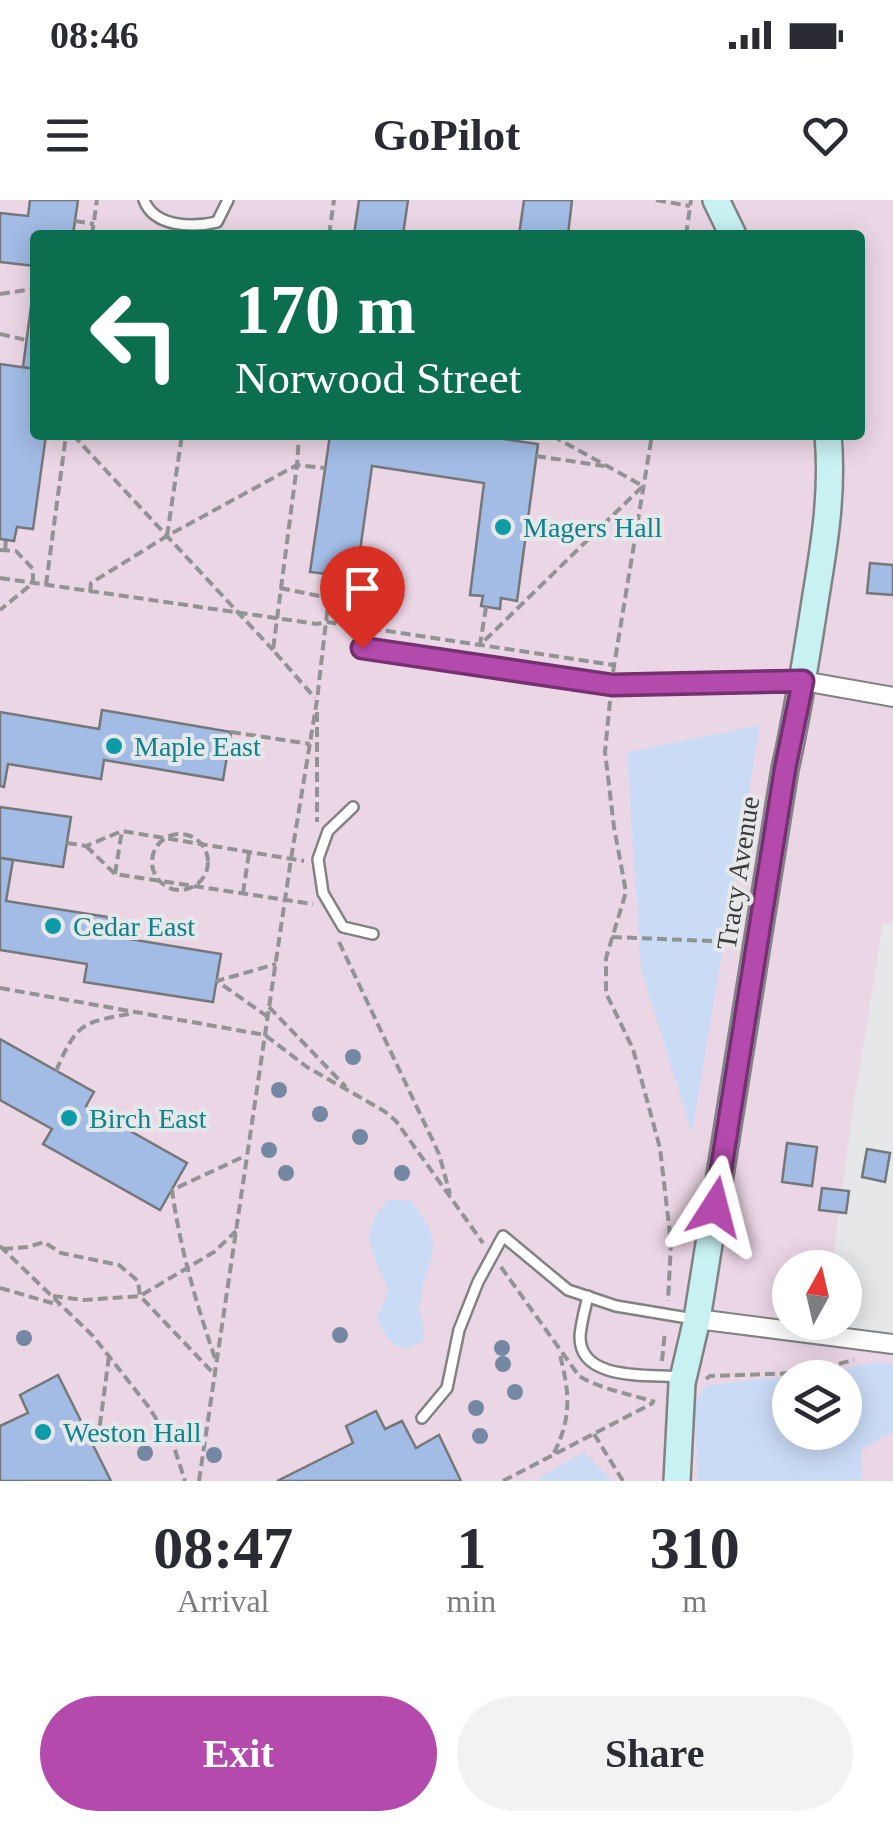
<!DOCTYPE html>
<html lang="en">
<head>
<meta charset="utf-8">
<style>
  :root { --surface:#fff; --page:#f2f2f3; --text:#2b2b33; --muted:#7c7c81; --accent:#b34aac }
  body { margin:0; font-family:Georgia,serif; background:var(--page); color:var(--text); height:100vh; display:flex; flex-direction:column; font-size:38px; white-space:nowrap }
  * { box-sizing:border-box; margin:0 }
  p { font-size:32px; color:var(--muted) }
  .icon { flex:none; width:55px; height:55px; fill:none; stroke:currentColor; stroke-width:2; stroke-linecap:round; stroke-linejoin:round }
  .map { position:relative; height:1281px; overflow:hidden }
  .drawer { display:flex; flex-direction:column; background:var(--surface); flex:1 }
  .drawer>* { flex:none }
  .hud { position:absolute; left:30px; top:30px; width:835px; height:210px; border-radius:10px; box-shadow:0 5px 25px #0003; background:#0b6e4f; color:#fff; overflow:hidden }
  .needle { width:65px; rotate:8deg }
  .tools { position:absolute; left:772px; top:1050px; display:grid; gap:20px }
  .tools a { display:grid; place-items:center; width:90px; height:90px; border-radius:50%; background:var(--surface); box-shadow:0 5px 25px #0003; font-size:50px }
  .pin { position:absolute; display:grid; place-items:center; width:85px; height:85px; color:#fff; margin:-102px -42px; border-radius:50% 50% 50% 0; rotate:-45deg; box-shadow:0 0 10px #0007 }
  .pin .icon { rotate:45deg }
  .me { position:absolute; width:110px; margin:-55px; rotate:9deg; stroke-linejoin:round; filter:drop-shadow(0 0 8px #0008) }
  .turn { display:flex; align-items:center; gap:35px; height:210px; padding:0 40px; font-size:45px }
  .turn .icon { width:130px; height:130px; stroke-width:2.5 }
  .turn b { display:block; font-size:70px; line-height:85px }
  .eta { display:flex; justify-content:space-evenly; align-items:center; height:170px; text-align:center }
  .eta b { font-size:60px; font-weight:800; line-height:70px }
  .button { display:flex; gap:20px; margin-top:auto; padding:20px 40px }
  .button a { flex:1; height:115px; border-radius:60px; background:var(--accent); color:#fff; font-size:40px; font-weight:800; line-height:115px; text-align:center }
  .button a+a { background:var(--page); color:var(--text) }
  .status { display:flex; justify-content:space-between; align-items:center; height:70px; padding:0 50px; background:var(--surface); direction:ltr }
  .status svg { height:28px; fill:currentColor }
  header { display:flex; justify-content:space-between; align-items:center; height:130px; padding:0 40px; background:var(--surface); font-size:45px; font-weight:800 }
  .map>svg:first-child { display:block }
</style>
</head>
<body>
<div class="status"><b>08:46</b><svg viewBox="0 0 49 12"><path d="M0 12V9h3v3zM5 12V6h3v6zM10 12V3h3v9zM15 12V0h3v12zM26 1h20v11H26zM47 4h2v5h-2z"/></svg></div>
<header><svg class="icon" aria-label="menu" viewBox="0 0 24 24"><path d="M4 6h16M4 12h16M4 18h16"/></svg>GoPilot<svg class="icon" aria-label="heart" viewBox="0 0 24 24"><path d="M12 20l-8-8c-3-5 5-10 8-4 3-6 11-1 8 4z"/></svg></header>
<div class="map">
<svg width="893" height="1281" viewBox="0 0 893 1281">
  <rect width="100%" height="100%" fill="#e6e7e9"/>
  <path fill="#ebd6e5" fill-rule="evenodd" d="M0,0H893V724L883,723L853,909L832,1067L790,1068V1122L825,1123L823,1135L893,1148V1281H0ZM35,35H860V235H35ZM790,1178H845V1232H790Z"/>
  <g fill="#cadbf6">
    <polygon points="760,525 692,933 641,769 627,552"/>
    <path d="M389,1000H410C454,1052 421,1058 420,1110C420,1122 426,1127 424,1140C398,1158 386,1141 377,1117C381,1108 388,1097 387,1087C386,1079 380,1072 377,1065C365,1035 367,1022 389,1000Z"/>
    <polygon points="875,1162 893,1165 893,1232 862,1249 861,1281 698,1281 694,1202 706,1186 766,1178 790,1178 790,1232 845,1232 845,1178 805,1177"/>
    <polygon points="584,1252 612,1281 539,1281 542,1276"/>
  </g>
  <g fill="#a2bce6" stroke="#767779" stroke-width="2.5">
    <polygon points="30,0 78,0 73,35 35,35 35,66 0,62 0,13 28,16"/>
    <polygon points="359,0 408,0 403,35 354,35"/>
    <polygon points="524,0 572,0 568,35 519,35"/>
    <polygon points="35,76 35,169 23,167"/>
    <polygon points="0,164 35,169 35,235 46,235 33,329 17,327 14,341 0,339"/>
    <polygon points="330,235 476,235 538,244 517,401 501,398 500,409 481,406 483,396 470,395 484,283 372,266 356,379 342,376 340,388 325,386 327,374 310,372"/>
    <polygon points="870,363 893,365 893,395 867,393"/>
    <polygon points="102,510 231,532 223,580 104,560 101,579 8,564 4,587 0,586 0,512 99,529"/>
    <polygon points="0,607 71,617 63,667 0,658"/>
    <polygon points="0,658 13,660 6,701 108,717 105,735 221,754 213,802 84,782 87,764 0,750"/>
    <polygon points="0,839 94,892 86,906 187,963 160,1010 43,944 52,929 0,900"/>
    <polygon points="787,943 817,947 812,986 782,982"/>
    <polygon points="867,949 890,953 885,982 862,977"/>
    <polygon points="822,988 849,991 846,1013 819,1010"/>
    <polygon points="58,1175 111,1281 0,1281 0,1226 28,1213 20,1195"/>
    <polygon points="376,1211 385,1229 402,1221 416,1248 439,1235 461,1281 277,1281 353,1243 346,1226"/>
  </g>
  <g fill="none" stroke-linecap="round" stroke-linejoin="round">
    <defs>
      <g id="lane">
        <path d="M144,0C154,27 192,28 217,22L228,0"/>
        <polyline points="361,448 612,485 801,481"/>
        <polyline points="353,607 328,631 318,659 323,693 343,727 373,734"/>
        <path d="M588,1096C585,1109 581,1123 580,1136C579,1182 650,1174 681,1177"/>
        <polyline points="422,1218 447,1188 459,1130 478,1082 503,1036 568,1090 616,1106 694,1119"/>
      </g>
      <g id="street">
        <polyline points="803,481 893,497"/>
        <polyline points="697,1119 893,1144"/>
      </g>
      <g id="secondary">
        <polyline points="716,0 733,35"/>
        <path d="M677,1281L682,1183L697,1119L785,569C798,512 807,454 816,395C825,341 833,290 828,235"/>
      </g>
    </defs>
    <use href="#lane" stroke="#818283" stroke-width="14"/>
    <use href="#street" stroke="#818283" stroke-width="22"/>
    <use href="#secondary" stroke="#818283" stroke-width="30"/>
    <g stroke="#929394" stroke-width="4" stroke-dasharray="10 5" stroke-linecap="butt">
      <polyline points="656,0 690,6"/>
      <polyline points="75,21 94,24"/>
      <polyline points="92,35 97,0"/>
      <polyline points="329,35 334,0"/>
      <polyline points="686,35 691,0"/>
      <polyline points="0,94 33,89"/>
      <polyline points="0,134 26,140"/>
      <polyline points="73,235 273,450"/>
      <polyline points="293,235 299,236 297,265 273,450 315,498"/>
      <polyline points="536,256 604,266"/>
      <polyline points="167,336 182,235"/>
      <polyline points="0,350 16,351 33,369 33,383 0,410"/>
      <polyline points="5,351 6,340"/>
      <polyline points="0,378 317,424 327,422 614,465"/>
      <polyline points="46,385 66,235"/>
      <polyline points="280,388 329,398"/>
      <polyline points="90,392 91,383 167,336 297,265 325,268"/>
      <polyline points="486,407 480,445 643,286 551,235"/>
      <polyline points="613,472 652,235"/>
      <polyline points="610,501 605,552 614,627 626,692 606,758 606,793 633,849 660,948 671,1043 668,1101"/>
      <polyline points="317,512 317,622"/>
      <polyline points="231,532 310,544"/>
      <circle cx="180" cy="662" r="28"/>
      <polyline points="67,643 86,646 122,631 304,661"/>
      <polyline points="86,646 115,674 313,704"/>
      <polyline points="115,674 122,631"/>
      <polyline points="243,693 249,653"/>
      <polyline points="612,737 737,742"/>
      <polyline points="339,742 439,954 450,994"/>
      <polyline points="0,788 265,835 307,867 384,911 396,921 483,1043"/>
      <polyline points="269,807 346,887"/>
      <polyline points="268,817 217,781 276,764"/>
      <path d="M56,871C78,820 83,823 134,813"/>
      <polyline points="0,1046 93,1136 148,1206 174,1247 185,1281"/>
      <polyline points="3,1049 28,1047 44,1042 61,1053 119,1065 138,1081 140,1096 215,1175"/>
      <path d="M501,1067L579,1176C600,1189 630,1194 655,1202"/>
      <polyline points="0,1088 59,1105"/>
      <polyline points="53,1096 84,1100 140,1096 214,1052 236,1031"/>
      <path d="M215,1158C196,1103 180,1048 172,990L245,956"/>
      <polyline points="662,1161 665,1131"/>
      <polyline points="706,1179 710,1176 801,1173 854,1160"/>
      <polyline points="594,1234 623,1281"/>
      <polyline points="89,1237 100,1224 109,1156"/>
      <path d="M554,1253C573,1215 569,1190 559,1151"/>
      <polyline points="199,1281 291,659 317,500 330,387"/>
      <polyline points="503,1281 653,1203"/>
    </g>
    <use href="#lane" stroke="#fff" stroke-width="9"/>
    <use href="#street" stroke="#fff" stroke-width="18"/>
    <use href="#secondary" stroke="#c8f1f2" stroke-width="25"/>
  </g>
  <g fill="#7487a3">
    <circle cx="353" cy="857" r="8"/>
    <circle cx="279" cy="890" r="8"/>
    <circle cx="320" cy="914" r="8"/>
    <circle cx="360" cy="937" r="8"/>
    <circle cx="269" cy="950" r="8"/>
    <circle cx="286" cy="973" r="8"/>
    <circle cx="402" cy="973" r="8"/>
    <circle cx="340" cy="1135" r="8"/>
    <circle cx="24" cy="1138" r="8"/>
    <circle cx="502" cy="1148" r="8"/>
    <circle cx="503" cy="1164" r="8"/>
    <circle cx="515" cy="1192" r="8"/>
    <circle cx="476" cy="1208" r="8"/>
    <circle cx="480" cy="1236" r="8"/>
    <circle cx="145" cy="1253" r="8"/>
    <circle cx="214" cy="1255" r="8"/>
  </g>
  <g fill="none" stroke-linecap="round" stroke-linejoin="round">
    <defs>
      <polyline id="route" points="362,448 612,485 803,481 785,569 715,1007"/>
    </defs>
    <use href="#route" stroke="#743070" stroke-width="25"/>
    <use href="#route" stroke="#b34aac" stroke-width="18"/>
  </g>
  <g fill="#0f9aa8" stroke="#e6e7e9" stroke-width="4">
    <circle cx="503" cy="327" r="10"/>
    <circle cx="114" cy="546" r="10"/>
    <circle cx="53" cy="726" r="10"/>
    <circle cx="69" cy="918" r="10"/>
    <circle cx="43" cy="1232" r="10"/>
  </g>
  <g text-anchor="middle" dominant-baseline="central" stroke-width="8" stroke-linejoin="round" paint-order="stroke">
    <g font-size="28" fill="#0d838f" stroke="#e6e7e9" text-anchor="start">
      <text x="523" y="327">Magers Hall</text>
      <text x="134" y="546">Maple East</text>
      <text x="73" y="726">Cedar East</text>
      <text x="89" y="918">Birch East</text>
      <text x="63" y="1232">Weston Hall</text>
    </g>
    <g font-size="28" fill="#3c3c3d" stroke="#e6e7e9">
      <text transform="translate(738 673) rotate(-81)">Tracy Avenue</text>
    </g>
  </g>
</svg>
<div class="tools">
<a><svg class="needle" viewBox="-14 -14 28 28"><path d="M0-13l5 13h-10z" fill="#e53935"/><path d="M0 13l5-13h-10z" fill="#7c7c81"/></svg></a>
<a><svg class="icon" aria-label="layers" viewBox="0 0 24 24"><path d="M12 4l9 5-9 5-9-5zM3 14l9 5 9-5"/></svg></a>
</div>
<div class="pin" style="left:362px;top:448px;background:#d93025"><svg class="icon" aria-label="arrive" viewBox="0 0 24 24"><path d="M6 21V4h12l-3 4 3 4H6"/></svg></div>
<svg class="me" style="left:715px;top:1007px" viewBox="-20 -20 40 40"><path d="M0-17L14 15 0 8-14 15z" fill="#b34aac" stroke="#fff" stroke-width="4"/></svg>
<div class="hud">
<div class="turn"><svg class="icon" aria-label="left" viewBox="0 0 24 24"><path d="M17 20v-9H6M10 6l-5 5 5 5"/></svg><div><b>170 m</b>Norwood Street</div></div>
</div>
</div>
<section class="drawer">
<div class="eta">
<div><b>08:47</b><p>Arrival</p></div>
<div><b>1</b><p>min</p></div>
<div><b>310</b><p>m</p></div>
</div>
<div class="button"><a>Exit</a><a>Share</a></div>
</section>
</body>
</html>
